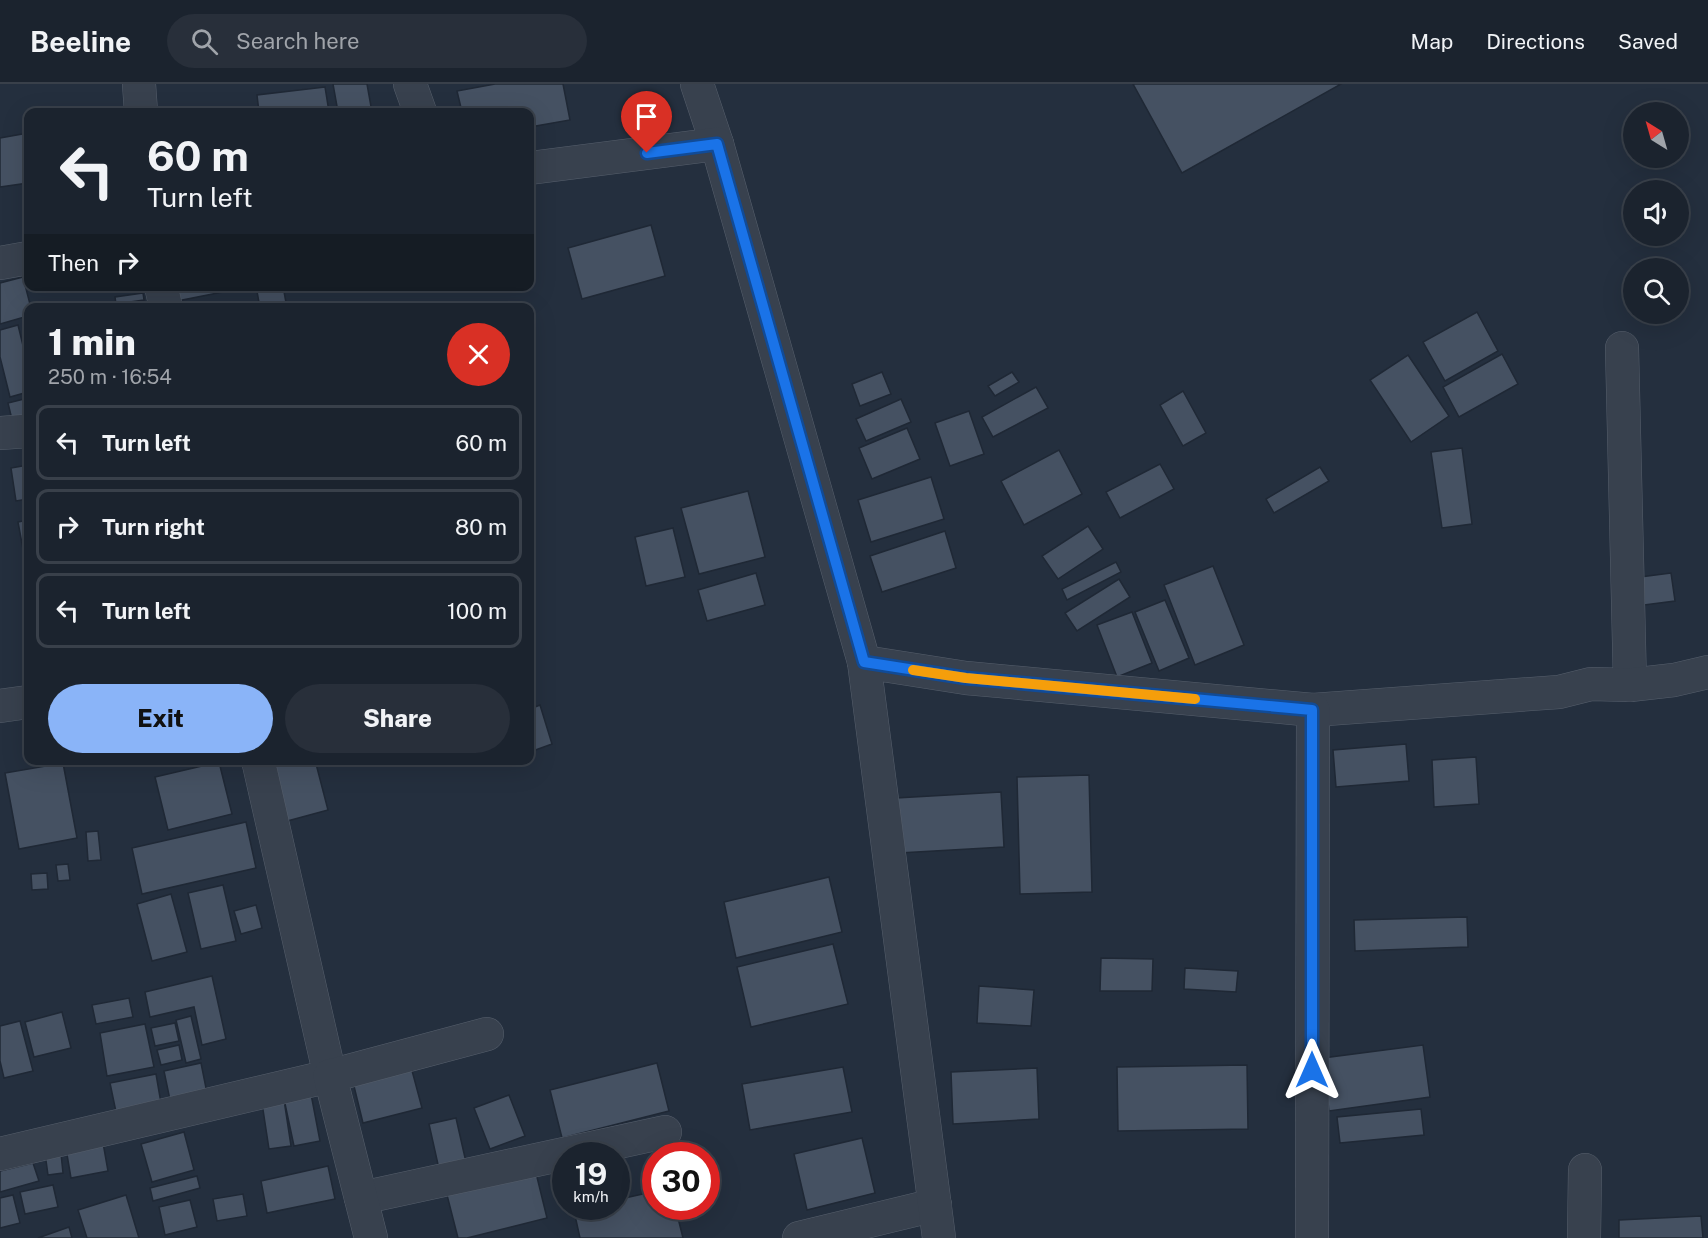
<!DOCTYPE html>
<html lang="en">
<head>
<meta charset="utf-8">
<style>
  :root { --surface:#1b232e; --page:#282f3a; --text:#f1f3f6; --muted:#a0a4aa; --line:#39404a; --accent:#8ab4f8 }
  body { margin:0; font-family:"Public Sans",sans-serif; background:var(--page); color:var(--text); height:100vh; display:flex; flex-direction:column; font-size:22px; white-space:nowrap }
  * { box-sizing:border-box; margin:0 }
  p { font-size:20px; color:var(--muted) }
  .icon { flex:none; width:33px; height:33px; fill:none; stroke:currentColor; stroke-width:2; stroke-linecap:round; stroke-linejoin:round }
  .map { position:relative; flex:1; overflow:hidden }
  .side { position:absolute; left:24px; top:219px; width:510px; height:462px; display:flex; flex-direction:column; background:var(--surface); border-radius:12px; box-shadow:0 6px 24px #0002,0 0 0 2px var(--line) }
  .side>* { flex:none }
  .banner { position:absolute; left:24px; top:24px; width:510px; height:183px; border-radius:12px; box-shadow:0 6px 24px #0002,0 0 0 2px var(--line); background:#1b232e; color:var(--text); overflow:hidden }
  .needle { width:39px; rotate:323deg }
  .controls { position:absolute; left:1623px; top:18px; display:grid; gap:12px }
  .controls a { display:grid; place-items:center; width:66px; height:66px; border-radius:50%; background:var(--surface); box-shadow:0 6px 24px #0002,0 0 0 2px var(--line); font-size:30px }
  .speed { position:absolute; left:552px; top:1058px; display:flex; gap:12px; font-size:30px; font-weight:700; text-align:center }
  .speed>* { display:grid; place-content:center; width:78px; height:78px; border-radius:50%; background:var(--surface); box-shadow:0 6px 24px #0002,0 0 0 2px var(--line); line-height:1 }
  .speed small { font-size:15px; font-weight:400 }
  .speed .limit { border:9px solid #d22; background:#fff; color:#111 }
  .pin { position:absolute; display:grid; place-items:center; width:51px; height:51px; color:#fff; margin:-62px -26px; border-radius:50% 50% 50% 0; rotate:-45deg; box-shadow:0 0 6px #0007 }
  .pin .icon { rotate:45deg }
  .me { position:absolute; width:66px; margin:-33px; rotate:0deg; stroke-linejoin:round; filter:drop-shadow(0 0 4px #0008) }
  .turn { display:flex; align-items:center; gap:21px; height:126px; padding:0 24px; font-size:27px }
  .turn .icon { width:78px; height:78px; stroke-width:2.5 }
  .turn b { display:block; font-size:42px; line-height:51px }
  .then { display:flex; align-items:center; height:57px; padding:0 24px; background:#0003; gap:12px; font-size:22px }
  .round { display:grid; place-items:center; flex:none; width:63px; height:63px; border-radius:32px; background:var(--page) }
  .headline { display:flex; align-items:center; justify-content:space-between; height:102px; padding:0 24px }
  h1 { font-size:36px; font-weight:800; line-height:45px }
  .cta { display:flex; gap:12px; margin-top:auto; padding:12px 24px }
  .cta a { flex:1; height:69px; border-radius:36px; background:var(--accent); color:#111; font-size:24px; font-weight:800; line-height:69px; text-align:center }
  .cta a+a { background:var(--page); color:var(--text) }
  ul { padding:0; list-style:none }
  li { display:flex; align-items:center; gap:18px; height:75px; margin:0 12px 9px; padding:0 12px; border:3px solid var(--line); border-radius:12px }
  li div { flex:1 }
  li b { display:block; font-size:22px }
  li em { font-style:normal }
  header { display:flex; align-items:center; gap:36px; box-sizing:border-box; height:84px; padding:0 30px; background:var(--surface); border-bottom:2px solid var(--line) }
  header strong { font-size:28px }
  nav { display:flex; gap:33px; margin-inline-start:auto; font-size:21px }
  .search { width:420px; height:54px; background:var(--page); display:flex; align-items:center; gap:15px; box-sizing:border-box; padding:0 21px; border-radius:33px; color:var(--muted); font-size:22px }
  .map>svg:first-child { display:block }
</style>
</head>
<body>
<header>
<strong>Beeline</strong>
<div class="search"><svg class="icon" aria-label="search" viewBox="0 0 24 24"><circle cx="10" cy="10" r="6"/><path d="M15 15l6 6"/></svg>Search here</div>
<nav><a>Map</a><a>Directions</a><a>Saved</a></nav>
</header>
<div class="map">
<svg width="1708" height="1154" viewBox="0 0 1708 1154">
  <rect width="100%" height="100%" fill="#242f3e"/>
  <g fill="#455162" stroke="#1f2835" stroke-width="1.5">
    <polygon points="333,0 367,0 372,28 338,28"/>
    <polygon points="495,0 563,0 570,36 530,43 530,28 462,28 457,7"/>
    <polygon points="1133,0 1341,0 1182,89"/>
    <polygon points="325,3 329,28 259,28 257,11"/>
    <polygon points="28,49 28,99 0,103 0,54"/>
    <polygon points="651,141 665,192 582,215 568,164"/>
    <polygon points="23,193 31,224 28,224 28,232 0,240 0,199"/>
    <polygon points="164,202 248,202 248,203 167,219"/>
    <polygon points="256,202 283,202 287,224 260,224"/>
    <polygon points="143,209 144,216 116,220 115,213"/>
    <polygon points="1477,228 1498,267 1445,297 1423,258"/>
    <polygon points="18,241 28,282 28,308 10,313 0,273 0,246"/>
    <polygon points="1502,270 1518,300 1459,333 1443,303"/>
    <polygon points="1408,271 1449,332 1411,358 1370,296"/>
    <polygon points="882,288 891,310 860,322 852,300"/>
    <polygon points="1012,288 1019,298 995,312 988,302"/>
    <polygon points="1036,303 1048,324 993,353 982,333"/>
    <polygon points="1183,307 1206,349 1183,362 1160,321"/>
    <polygon points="28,314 28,341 14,344 8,319"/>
    <polygon points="901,315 911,338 866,357 856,335"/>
    <polygon points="969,327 984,370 950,382 935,339"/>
    <polygon points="907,344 920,375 872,395 859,364"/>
    <polygon points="1462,364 1472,440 1442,444 1431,368"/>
    <polygon points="1059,366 1082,410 1024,441 1001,397"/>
    <polygon points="1160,380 1174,405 1120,434 1106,408"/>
    <polygon points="28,381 28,415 16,417 11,384"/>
    <polygon points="1320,383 1329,397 1274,429 1266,415"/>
    <polygon points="931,393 944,435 871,458 858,416"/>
    <polygon points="748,407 765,473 699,490 681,424"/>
    <polygon points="28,436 28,475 25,476 18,438"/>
    <polygon points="1088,442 1103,465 1058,495 1042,472"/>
    <polygon points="673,444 685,493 646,502 635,453"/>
    <polygon points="945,447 956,484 882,508 870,472"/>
    <polygon points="1116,478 1121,488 1067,516 1062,505"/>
    <polygon points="1213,482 1244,561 1195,581 1164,501"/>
    <polygon points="756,489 765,521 707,537 698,506"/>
    <polygon points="1671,489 1675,517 1644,521 1640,493"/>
    <polygon points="1119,495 1130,513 1077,547 1065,529"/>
    <polygon points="1165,516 1189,574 1159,587 1135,528"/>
    <polygon points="1132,528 1152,579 1117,593 1097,541"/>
    <polygon points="540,621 552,660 530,668 530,625"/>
    <polygon points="1406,660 1409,697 1336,703 1333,666"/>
    <polygon points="1476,673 1479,720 1434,723 1432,676"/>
    <polygon points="264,676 315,676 328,726 280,739"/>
    <polygon points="219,678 232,730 168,746 155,693"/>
    <polygon points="63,679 77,754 19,765 5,689"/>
    <polygon points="1089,691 1092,808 1020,810 1017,693"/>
    <polygon points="1001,708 1004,763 899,769 896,714"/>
    <polygon points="246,738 256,784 142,810 132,764"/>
    <polygon points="98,747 101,776 88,777 86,748"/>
    <polygon points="68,780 70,796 58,797 56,781"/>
    <polygon points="47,789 48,805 32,806 31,790"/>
    <polygon points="829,793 842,848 736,874 724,818"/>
    <polygon points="223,801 236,857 201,865 188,809"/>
    <polygon points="171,810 187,868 152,877 137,820"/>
    <polygon points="256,821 262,844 241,850 234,827"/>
    <polygon points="1467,833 1468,863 1355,867 1354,836"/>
    <polygon points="833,860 848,920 751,943 737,883"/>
    <polygon points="1101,874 1153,875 1152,907 1100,907"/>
    <polygon points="1185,884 1238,887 1236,908 1184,905"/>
    <polygon points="212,892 226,955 202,961 194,923 150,933 145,908"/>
    <polygon points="979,902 1034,906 1031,942 977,939"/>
    <polygon points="129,914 133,933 96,940 92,921"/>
    <polygon points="62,928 71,964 34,973 25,938"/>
    <polygon points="191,932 201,975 186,979 176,936"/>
    <polygon points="20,937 33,987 4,994 0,977 0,942"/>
    <polygon points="175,939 179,957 155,962 151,944"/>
    <polygon points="145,940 154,983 107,992 100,949"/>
    <polygon points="179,961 182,976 161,981 157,966"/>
    <polygon points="1423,961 1430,1013 1329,1027 1323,974"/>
    <polygon points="201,979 207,1009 170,1016 164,987"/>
    <polygon points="410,979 422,1024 363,1039 352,994"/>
    <polygon points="657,979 669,1027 562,1054 550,1006"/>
    <polygon points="1247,981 1248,1045 1118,1047 1117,983"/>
    <polygon points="843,983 852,1028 750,1046 742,1000"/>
    <polygon points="1037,984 1039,1035 953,1040 951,988"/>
    <polygon points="156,990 161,1019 116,1028 110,999"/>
    <polygon points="311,1010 320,1057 294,1062 284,1015"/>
    <polygon points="509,1011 525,1052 490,1065 474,1024"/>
    <polygon points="284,1016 291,1062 269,1065 262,1019"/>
    <polygon points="1421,1025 1424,1051 1340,1059 1337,1033"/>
    <polygon points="456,1034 468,1087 441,1094 429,1040"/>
    <polygon points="184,1048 194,1086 152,1098 141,1060"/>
    <polygon points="102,1053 108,1087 71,1094 65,1059"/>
    <polygon points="862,1054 875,1109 807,1126 794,1070"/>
    <polygon points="60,1060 63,1089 48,1091 44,1062"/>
    <polygon points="33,1079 39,1097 0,1108 0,1087"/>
    <polygon points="328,1082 335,1115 267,1129 261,1097"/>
    <polygon points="536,1089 547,1134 467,1154 458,1154 447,1111"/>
    <polygon points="197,1092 200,1104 153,1117 150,1104"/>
    <polygon points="53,1101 58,1123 25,1130 20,1108"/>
    <polygon points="656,1107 656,1122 675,1122 683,1154 580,1154 574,1127 593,1122 616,1122 616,1116"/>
    <polygon points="243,1110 247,1132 217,1137 213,1115"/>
    <polygon points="13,1111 20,1139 0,1144 0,1114"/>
    <polygon points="126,1111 139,1154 87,1154 78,1126"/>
    <polygon points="190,1116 197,1143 165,1151 159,1123"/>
    <polygon points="1701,1132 1703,1154 1619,1154 1619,1136"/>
    <polygon points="69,1143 72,1154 38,1154"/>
  </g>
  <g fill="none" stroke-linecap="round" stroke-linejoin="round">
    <defs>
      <g id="minor">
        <polyline points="139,0 141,28"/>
        <polyline points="410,0 420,28"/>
        <polyline points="697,0 717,60"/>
        <polyline points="530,84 717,60 864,578"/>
        <polyline points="0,179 28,174"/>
        <polyline points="161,202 166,224"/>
        <polyline points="1622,264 1630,601"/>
        <polyline points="0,349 28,347"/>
        <polyline points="0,622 28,618"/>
        <polyline points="0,1070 330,992 258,676"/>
        <polyline points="361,1114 665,1048"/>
        <polyline points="371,1154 330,992 487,950"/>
        <polyline points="799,1154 935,1121"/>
        <polyline points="939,1154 864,578 966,594 1313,626 1559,608 1591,600 1630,601 1674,596 1708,588"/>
        <polyline points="1312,1154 1313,626"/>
        <polyline points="1584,1154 1585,1086"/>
      </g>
    </defs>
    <use href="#minor" stroke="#565f6c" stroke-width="34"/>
    <use href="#minor" stroke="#38414e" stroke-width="33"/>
  </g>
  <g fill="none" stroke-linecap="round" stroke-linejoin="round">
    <defs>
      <polyline id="route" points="647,69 717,60 864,578 966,594 1312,626 1312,986"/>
    </defs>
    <use href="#route" stroke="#114b97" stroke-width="15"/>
    <use href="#route" stroke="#1a73e8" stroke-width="10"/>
    <polyline stroke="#f59e0b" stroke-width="10" points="913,586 966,594 1195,615"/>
  </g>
</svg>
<div class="controls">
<a><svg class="needle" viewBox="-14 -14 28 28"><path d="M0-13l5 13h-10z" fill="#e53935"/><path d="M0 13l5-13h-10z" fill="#a0a4aa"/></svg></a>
<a><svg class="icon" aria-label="sound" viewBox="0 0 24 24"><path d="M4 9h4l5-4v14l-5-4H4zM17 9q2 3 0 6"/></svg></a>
<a><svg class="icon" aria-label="search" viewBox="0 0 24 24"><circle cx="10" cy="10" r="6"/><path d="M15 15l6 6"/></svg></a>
</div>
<div class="speed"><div>19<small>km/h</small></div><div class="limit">30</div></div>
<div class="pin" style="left:647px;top:69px;background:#d93025"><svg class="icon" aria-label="arrive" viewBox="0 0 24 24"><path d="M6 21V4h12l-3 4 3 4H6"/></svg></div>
<svg class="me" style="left:1312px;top:986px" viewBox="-20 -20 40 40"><path d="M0-17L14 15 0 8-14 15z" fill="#1a73e8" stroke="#fff" stroke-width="4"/></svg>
<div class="banner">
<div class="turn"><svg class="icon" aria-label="left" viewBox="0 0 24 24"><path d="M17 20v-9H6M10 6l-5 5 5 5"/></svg><div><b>60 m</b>Turn left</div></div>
<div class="then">Then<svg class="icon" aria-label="right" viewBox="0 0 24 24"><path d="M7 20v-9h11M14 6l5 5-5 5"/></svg></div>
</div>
<section class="side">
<div class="headline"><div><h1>1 min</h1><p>250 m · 16:54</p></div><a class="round" style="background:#d93025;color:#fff"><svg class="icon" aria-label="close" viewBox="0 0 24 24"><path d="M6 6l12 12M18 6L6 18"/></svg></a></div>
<ul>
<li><svg class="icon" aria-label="left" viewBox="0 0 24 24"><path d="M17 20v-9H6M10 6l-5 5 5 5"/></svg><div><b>Turn left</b></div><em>60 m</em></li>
<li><svg class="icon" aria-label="right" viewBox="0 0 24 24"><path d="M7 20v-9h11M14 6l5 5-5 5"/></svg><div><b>Turn right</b></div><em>80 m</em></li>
<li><svg class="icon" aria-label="left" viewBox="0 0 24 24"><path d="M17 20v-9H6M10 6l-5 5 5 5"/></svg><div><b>Turn left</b></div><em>100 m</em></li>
</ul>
<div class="cta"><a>Exit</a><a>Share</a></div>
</section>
</div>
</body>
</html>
